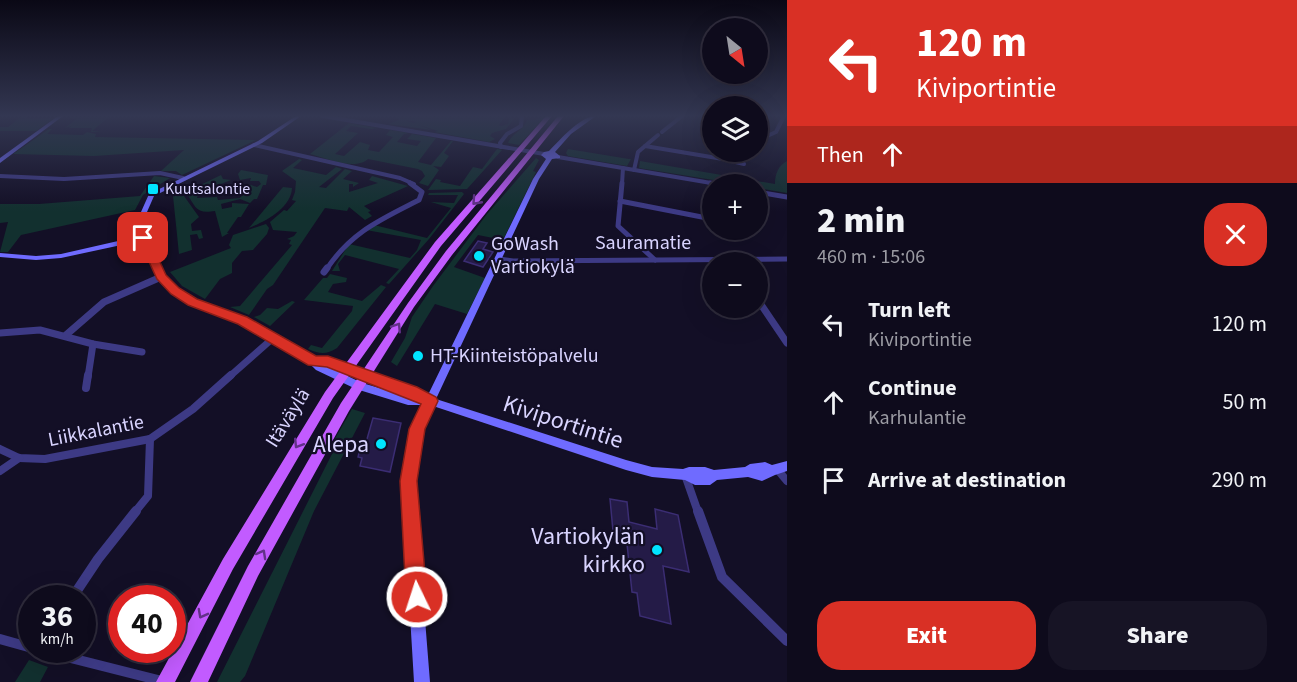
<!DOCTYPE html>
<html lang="en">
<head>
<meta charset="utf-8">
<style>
  :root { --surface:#0e0b1c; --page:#171425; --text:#f1f3f6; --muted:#9b9ba3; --line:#2e2b3b; --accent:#d93025 }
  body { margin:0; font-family:"Source Sans 3",sans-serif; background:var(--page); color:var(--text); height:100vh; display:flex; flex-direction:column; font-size:22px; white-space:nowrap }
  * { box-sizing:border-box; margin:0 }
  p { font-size:20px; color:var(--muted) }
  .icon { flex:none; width:33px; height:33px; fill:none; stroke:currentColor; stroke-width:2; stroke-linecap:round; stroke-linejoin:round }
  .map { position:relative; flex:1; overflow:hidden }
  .sheet { display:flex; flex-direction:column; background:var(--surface); width:510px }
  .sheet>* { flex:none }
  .top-card { background:#d93025; color:#fff; overflow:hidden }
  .needle { width:39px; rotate:150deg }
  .tools { position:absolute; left:702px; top:18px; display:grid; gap:12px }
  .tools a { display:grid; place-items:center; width:66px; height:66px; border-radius:50%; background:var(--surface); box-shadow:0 6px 24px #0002,0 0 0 2px var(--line); font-size:30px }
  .speed { position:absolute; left:18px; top:585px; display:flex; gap:12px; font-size:30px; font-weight:700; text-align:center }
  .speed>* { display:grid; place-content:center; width:78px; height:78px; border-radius:50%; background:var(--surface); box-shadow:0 6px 24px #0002,0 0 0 2px var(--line); line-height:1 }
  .speed small { font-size:15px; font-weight:400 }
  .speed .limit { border:9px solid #d22; background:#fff; color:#111 }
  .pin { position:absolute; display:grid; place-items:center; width:51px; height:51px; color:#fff; margin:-26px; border-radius:12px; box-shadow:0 3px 9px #0006 }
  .me { position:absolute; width:66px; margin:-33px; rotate:356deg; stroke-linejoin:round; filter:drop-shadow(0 0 4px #0008) }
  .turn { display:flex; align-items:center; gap:21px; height:126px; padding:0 30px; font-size:27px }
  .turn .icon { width:78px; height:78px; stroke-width:2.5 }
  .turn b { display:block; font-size:42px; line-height:51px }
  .then { display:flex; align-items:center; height:57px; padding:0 30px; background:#0003; gap:12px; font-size:22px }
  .round { display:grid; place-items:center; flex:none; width:63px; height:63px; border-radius:24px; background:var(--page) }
  .overview { display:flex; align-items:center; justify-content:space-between; height:102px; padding:0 30px }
  h1 { font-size:36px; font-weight:800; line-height:45px }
  .button { display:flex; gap:12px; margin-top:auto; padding:12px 30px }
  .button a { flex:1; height:69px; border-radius:24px; background:var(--accent); color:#fff; font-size:24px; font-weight:800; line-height:69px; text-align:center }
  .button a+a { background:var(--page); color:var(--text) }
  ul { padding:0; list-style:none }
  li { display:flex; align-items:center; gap:18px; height:78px; padding:0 30px }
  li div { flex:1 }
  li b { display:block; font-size:22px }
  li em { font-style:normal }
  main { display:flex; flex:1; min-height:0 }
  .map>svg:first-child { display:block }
</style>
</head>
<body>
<main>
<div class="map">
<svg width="787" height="682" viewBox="0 0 787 682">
  <rect width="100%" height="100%" fill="#130f26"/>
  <g fill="#12302f">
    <polygon points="22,116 28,116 27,118 54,118 36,131 0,131 0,127 8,127"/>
    <polygon points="65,116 106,117 99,123 109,116 123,116 110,116 92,131 102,132 91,132 92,128 69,128 71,126 65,128 76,119"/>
    <polygon points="393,116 505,116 499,125 501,126 508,124 510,116 514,119 506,129 492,133 490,136 495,139 489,142 434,132 438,131 412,123 417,122 405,120 432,130 388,124 399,120"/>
    <path d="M543,116H546L519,145L508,143C512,133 523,131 527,120L538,119Z"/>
    <path d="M349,123L377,128L371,129L351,126L346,131L358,133L335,154L344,156L360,142L370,145L368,150L379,152L393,137L386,135L390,130L409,133L404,134L397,142L417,146L421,141L407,139L412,134L436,138L418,162L431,165L451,141H453L444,153L449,156L441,167L433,166L439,170L428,186L419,183L425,176L422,171L418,169L368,159C355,171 326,158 310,154Z"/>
    <polygon points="49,129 52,129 47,134 83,135 87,132 96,134 95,137 256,140 182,175 176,171 161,171 184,150 94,156 13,154"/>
    <polygon points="497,149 502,150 467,189 428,190 436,179 441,180 440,182 460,186 473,167 482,169"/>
    <polygon points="568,149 629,159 631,159 627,166 568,156 566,153"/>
    <polygon points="536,158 539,160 533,171 536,172 503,240 478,235 454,267 485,278 467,314 435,304 397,366 391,362 405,338 412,317 433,286 487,214"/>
    <polygon points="299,159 302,160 293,168 326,175 336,167 342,169 319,187 326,188 345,169 352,171 343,179 359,183 353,187 353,184 349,184 349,192 378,183 369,180 372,176 408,186 364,206 371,211 368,212 372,216 365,220 349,207 347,211 325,208 273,285 267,289 249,315 230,307 240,306 292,245 289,244 291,240 287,239 294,236 297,232 273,230 270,222 284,210 287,211 296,201 292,200 295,192 296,181 282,171"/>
    <path d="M640,161L775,184C775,174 778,166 787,161V193L758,188V184H738L639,168Z"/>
    <path d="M241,170L268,175L266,185H263L257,199H254L250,203L240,199L221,204L222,209L232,207V203L249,204L241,217H238L227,233H229L222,237L215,211C196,214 196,208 186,192L221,175L223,179L231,180L193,195H198L197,198L217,197L218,200L240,198L244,193L239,190L240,186L248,184L257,187L261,184L259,181H250L251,178L240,180L238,174Z"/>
    <polygon points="154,176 170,178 143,195 135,210 21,235 8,252 0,252 8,222 0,223 0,204 39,204 140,196"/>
    <path d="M283,187L292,188C291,208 266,221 249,228Z"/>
    <polygon points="462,192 464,194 429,239 389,284 386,283 399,269 345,255 338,264 340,271 332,271 349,244 410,258 417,250 421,240 366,230 374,225 427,238 451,208 431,202 454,203 458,195 428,195 429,193"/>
    <polygon points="176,194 184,196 199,217 191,224 192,231 201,230 203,238 199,239 197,234 190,235 192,250 179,254 173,196"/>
    <polygon points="266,224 269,228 267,234 253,250 242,251 232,263 232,273 220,279 205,299 182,286 170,272 231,248 229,245 233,235"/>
    <path d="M330,274L347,278L346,282L333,284L328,292L362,301L381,285L386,287L337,348C326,355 320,354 308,349L311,345L322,348L352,311L353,306L304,300L323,278H327Z"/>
    <polygon points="292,301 295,302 270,326 254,317 260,315 267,308 278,309"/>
    <polygon points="352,409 365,413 314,511 245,676 240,682 217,682 335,448 333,442"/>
    <polygon points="29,660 48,667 40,682 15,682"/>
  </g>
  <g fill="#241b47" stroke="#3b2d73" stroke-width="1.5">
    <polygon points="478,241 487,243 483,249 493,252 483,267 464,261"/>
    <polygon points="373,418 401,423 390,472 360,466 362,458 358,457 361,445 365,446"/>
    <polygon points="610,499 627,502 629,522 657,529 655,509 678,515 689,572 663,566 671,624 640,616 637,593 632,592 626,534 613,531"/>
  </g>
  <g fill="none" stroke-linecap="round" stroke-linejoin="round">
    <g stroke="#3d3a85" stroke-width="4">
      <polyline points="323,116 544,154"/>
      <polyline points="662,132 682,116"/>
      <polyline points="758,140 776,132 784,116"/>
      <polyline points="254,145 400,178 414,184"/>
      <polyline points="645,146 723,159 732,152"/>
      <polyline points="501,147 500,143 507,134 521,126 522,116"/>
      <polyline points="558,157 717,184"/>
      <polyline points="723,159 744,164"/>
      <polyline points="634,170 638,152 658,135"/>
      <polyline points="0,176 64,179 160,173 183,178"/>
      <polyline points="622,184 623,168"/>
    </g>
    <g stroke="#3d3a85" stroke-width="5">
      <polyline points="622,183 618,226 655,260"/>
      <polyline points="710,183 717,184"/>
      <polyline points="758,192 787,197"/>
      <polyline points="620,201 712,219"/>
      <polyline points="499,259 513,261 787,259"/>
      <path d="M326,270C351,232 380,220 419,200L422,192L410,183"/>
    </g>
    <g stroke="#3d3a85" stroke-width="7">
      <polyline points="324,272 327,268"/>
      <polyline points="758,300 787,343"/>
      <polyline points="0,333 40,330 93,344 142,352"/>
      <polyline points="66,335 104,302 161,277"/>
      <polyline points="88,377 93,344"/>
      <polyline points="229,377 272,339"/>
    </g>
    <g stroke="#3d3a85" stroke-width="8">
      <polyline points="86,388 88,375"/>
      <polyline points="0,449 19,458 45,459 150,439 193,409 231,375"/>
      <polyline points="777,469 787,481"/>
      <polyline points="0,471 19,458"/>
      <polyline points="685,475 698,512"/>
      <polyline points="135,512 148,496 150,439"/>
    </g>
    <g stroke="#3d3a85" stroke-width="10">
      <polyline points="698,511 722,577 787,641"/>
      <polyline points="72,598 98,559 136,511"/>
      <polyline points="0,639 32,648"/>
      <polyline points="39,650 166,682"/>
    </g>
    <g fill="#6f6bff" fill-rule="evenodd">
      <polygon points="58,116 63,116 0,163 0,158"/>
      <path d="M296,116H301L262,143L154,196L147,212L148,242L164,276L178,289L196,300L260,325L282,341L314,357L331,359L415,389L428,395L533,179L546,159L541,155L544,152L549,151C560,140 580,116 596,116L571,134L555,152L560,156V158L552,159L539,179L436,399L626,460L652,467L683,469L689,467H705L714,470L745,467L750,464L765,462L772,465L787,461V471L775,475L762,481L748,477L717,480L710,485H695L685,480L652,477L626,470L433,406L422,429L414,481L430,682H414L402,481L412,429L423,405H408L356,389L316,370L310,364L276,345L254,329L190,304L172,293L158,279L140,241L61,258L36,260L0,257V253L36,256L61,254L140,236L141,212L149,194L258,141ZM325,365L328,366L411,397L362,383Z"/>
    </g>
    <g fill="#c25bff" fill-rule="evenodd">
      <polygon points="546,116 552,116 441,246 333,398 233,569 175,682 156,682 223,559 325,392 435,242"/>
      <polygon points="558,116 564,116 452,255 414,307 349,411 258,576 208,682 190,682 248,566 341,403 408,303 446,251"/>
    </g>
  </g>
  <defs><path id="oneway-chevron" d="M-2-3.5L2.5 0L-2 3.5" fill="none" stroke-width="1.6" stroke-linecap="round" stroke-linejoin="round" transform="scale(1.5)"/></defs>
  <g stroke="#623188">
    <use href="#oneway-chevron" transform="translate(476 201) rotate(132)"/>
    <use href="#oneway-chevron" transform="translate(397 327) rotate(-57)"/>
    <use href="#oneway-chevron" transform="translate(298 444) rotate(122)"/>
    <use href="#oneway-chevron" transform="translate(262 554) rotate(-61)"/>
    <use href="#oneway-chevron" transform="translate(202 614) rotate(118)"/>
  </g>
  <linearGradient id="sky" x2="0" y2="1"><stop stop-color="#0a0815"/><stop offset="0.55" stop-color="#333752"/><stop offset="1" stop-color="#333752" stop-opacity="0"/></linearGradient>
  <rect width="787" height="211" fill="url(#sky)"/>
  <polygon fill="#d93025" stroke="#8d1f18" stroke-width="1.5" points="140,235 143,235 149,238 166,275 179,288 197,299 247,317 316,356 328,356 417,387 436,397 438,401 425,429 417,481 427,597 424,605 417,608 409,605 406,597 400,481 409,429 421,404 327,367 308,365 238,324 188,305 171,294 157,279 138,238"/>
  <g fill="#00e5ff" stroke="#130f26" stroke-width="2">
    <rect x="147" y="183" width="12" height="12" rx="3"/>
    <circle cx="479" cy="256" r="6"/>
    <circle cx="418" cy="356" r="6"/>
    <circle cx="381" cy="444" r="6"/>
    <circle cx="657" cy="550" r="6"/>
  </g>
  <g text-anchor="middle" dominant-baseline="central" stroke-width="4.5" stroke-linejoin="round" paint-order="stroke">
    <g font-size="16" fill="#d9d4ff" stroke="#130f26" text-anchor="start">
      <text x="165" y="189">Kuutsalontie</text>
    </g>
    <g font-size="20" fill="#d9d4ff" stroke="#130f26">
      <text x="643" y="243">Sauramatie</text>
      <text transform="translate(288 418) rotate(-58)">Itäväylä</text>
      <text transform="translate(96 431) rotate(-11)">Liikkalantie</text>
    </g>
    <g font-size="20" fill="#d9d4ff" stroke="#130f26" text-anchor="start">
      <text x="491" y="244">GoWash<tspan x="491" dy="23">Vartiokylä</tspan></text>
      <text x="430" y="356">HT-Kiinteistöpalvelu</text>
    </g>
    <g font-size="24" fill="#d9d4ff" stroke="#130f26">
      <text transform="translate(563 422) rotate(18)">Kiviportintie</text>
    </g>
    <g font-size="24" fill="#d9d4ff" stroke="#130f26" text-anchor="end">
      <text x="369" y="444">Alepa</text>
      <text x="645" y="536">Vartiokylän<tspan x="645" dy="28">kirkko</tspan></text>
    </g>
  </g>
</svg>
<div class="tools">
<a><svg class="needle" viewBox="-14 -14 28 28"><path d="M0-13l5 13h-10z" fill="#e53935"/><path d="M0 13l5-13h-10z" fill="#9b9ba3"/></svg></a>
<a><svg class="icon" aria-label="layers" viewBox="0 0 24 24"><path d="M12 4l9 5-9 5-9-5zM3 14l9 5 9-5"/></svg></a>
<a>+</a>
<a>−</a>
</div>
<div class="speed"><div>36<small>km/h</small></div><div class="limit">40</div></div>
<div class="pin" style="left:143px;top:238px;background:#d93025"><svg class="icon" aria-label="arrive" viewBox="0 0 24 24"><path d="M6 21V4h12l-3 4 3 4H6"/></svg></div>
<svg class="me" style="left:417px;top:597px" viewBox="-20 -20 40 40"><circle r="17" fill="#d93025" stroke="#fff" stroke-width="3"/><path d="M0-11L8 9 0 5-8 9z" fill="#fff"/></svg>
</div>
<section class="sheet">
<div class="top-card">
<div class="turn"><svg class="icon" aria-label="left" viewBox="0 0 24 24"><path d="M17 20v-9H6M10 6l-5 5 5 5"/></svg><div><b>120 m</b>Kiviportintie</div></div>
<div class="then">Then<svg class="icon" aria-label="ahead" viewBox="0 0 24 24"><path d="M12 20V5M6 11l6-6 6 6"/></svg></div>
</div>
<div class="overview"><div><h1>2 min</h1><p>460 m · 15:06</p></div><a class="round" style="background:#d93025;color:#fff"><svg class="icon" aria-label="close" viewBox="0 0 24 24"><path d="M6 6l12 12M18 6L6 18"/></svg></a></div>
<ul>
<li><svg class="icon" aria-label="left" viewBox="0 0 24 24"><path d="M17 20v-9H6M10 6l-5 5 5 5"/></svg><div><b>Turn left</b><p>Kiviportintie</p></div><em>120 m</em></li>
<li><svg class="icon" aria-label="ahead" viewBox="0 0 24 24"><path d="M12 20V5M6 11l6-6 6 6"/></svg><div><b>Continue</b><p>Karhulantie</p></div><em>50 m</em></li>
<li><svg class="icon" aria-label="arrive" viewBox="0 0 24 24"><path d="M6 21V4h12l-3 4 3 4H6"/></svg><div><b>Arrive at destination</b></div><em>290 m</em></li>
</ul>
<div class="button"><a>Exit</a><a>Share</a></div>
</section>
</main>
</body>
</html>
